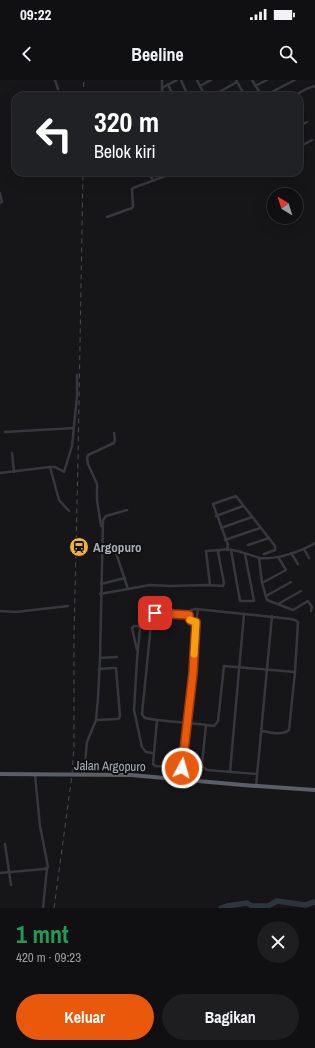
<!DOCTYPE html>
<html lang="id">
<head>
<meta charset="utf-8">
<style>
  :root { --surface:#101012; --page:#1e1e20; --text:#f1f3f6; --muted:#9c9d9f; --line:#303032; --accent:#ea580c }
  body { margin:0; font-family:"Archivo Narrow",sans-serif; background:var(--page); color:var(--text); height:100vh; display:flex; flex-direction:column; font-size:15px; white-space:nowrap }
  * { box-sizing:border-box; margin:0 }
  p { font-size:13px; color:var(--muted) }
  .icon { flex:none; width:22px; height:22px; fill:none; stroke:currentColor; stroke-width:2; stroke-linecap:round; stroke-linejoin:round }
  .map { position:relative; height:828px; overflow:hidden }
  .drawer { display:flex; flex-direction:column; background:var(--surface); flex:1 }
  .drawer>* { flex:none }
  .guide { position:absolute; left:12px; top:12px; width:291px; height:84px; border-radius:12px; box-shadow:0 4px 16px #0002,0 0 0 1px var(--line); background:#202124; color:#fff; overflow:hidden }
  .needle { width:26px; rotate:322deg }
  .buttons { position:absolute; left:267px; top:108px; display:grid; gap:8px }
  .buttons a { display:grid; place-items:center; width:36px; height:36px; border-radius:50%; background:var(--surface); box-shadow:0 4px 16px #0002,0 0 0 1px var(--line); font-size:20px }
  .pin { position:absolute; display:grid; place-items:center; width:34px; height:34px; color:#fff; margin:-17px; border-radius:8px; box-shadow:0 2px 6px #0006 }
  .me { position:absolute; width:44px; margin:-22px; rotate:6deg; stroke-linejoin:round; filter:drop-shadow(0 0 3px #0008) }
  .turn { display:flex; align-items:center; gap:14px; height:84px; padding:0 16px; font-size:18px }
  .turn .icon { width:52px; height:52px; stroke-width:2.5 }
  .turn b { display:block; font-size:28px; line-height:34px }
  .round { display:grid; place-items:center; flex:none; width:42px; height:42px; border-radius:21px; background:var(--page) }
  .summary { display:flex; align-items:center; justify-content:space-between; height:68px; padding:0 16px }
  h1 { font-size:24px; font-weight:700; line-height:30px; color:#1e9e55 }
  .primary-button { display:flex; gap:8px; margin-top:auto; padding:8px 16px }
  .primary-button a { flex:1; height:46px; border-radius:24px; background:var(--accent); color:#fff; font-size:16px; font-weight:700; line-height:46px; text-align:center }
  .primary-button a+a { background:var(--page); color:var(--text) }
  .status { display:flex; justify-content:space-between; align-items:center; height:28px; padding:0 20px; background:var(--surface); direction:ltr }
  .status svg { height:11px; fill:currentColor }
  header { display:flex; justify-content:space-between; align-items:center; height:52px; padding:0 16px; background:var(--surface); font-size:18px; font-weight:700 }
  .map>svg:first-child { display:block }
</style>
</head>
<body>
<div class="status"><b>09:22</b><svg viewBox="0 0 49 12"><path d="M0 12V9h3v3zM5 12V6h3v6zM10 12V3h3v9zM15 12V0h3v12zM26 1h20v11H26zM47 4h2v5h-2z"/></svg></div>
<header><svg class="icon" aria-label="back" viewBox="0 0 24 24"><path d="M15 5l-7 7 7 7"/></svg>Beeline<svg class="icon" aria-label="search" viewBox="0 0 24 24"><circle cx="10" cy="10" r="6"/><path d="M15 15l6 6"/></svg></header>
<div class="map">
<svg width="315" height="828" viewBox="0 0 315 828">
  <rect width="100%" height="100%" fill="#161618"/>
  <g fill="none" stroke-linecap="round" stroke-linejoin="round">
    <polyline stroke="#2c353c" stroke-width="5.5" points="221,828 227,826 247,823 252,826 268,826 277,821 305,825 315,822"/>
    <g stroke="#37383d" stroke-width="2.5">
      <polyline points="55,0 58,9"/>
      <polyline points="181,0 188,16"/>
      <polyline points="197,0 205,16"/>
      <polyline points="236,0 245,16"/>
      <polyline points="252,0 262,16"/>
      <polyline points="168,4 173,16"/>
      <polyline points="200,6 211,0"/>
      <polyline points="255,6 267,0"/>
      <polyline points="162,8 177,0"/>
      <polyline points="162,16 162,0"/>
      <polyline points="212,16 237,2"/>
      <polyline points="264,16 295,0"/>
      <polyline points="294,16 306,9 315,6"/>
      <polyline points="299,46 307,42"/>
      <polyline points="299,67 312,60"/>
      <polyline points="148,92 153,100"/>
      <polyline points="210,92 213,96"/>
      <polyline points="0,113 2,122 0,123"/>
      <polyline points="107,137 132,128 133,126 132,109 133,108 176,92"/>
      <polyline points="5,352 74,348"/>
      <polyline points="12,373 14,392"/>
      <polyline points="50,387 59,420 69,431"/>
      <polyline points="0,393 50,387 55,387 64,392 72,366 77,316 77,295"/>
      <polyline points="216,436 243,426"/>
      <polyline points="101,446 97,420 97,404 88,384 87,378 88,375 114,363 115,360 114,353"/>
      <polyline points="221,448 252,437"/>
      <polyline points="225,460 260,448"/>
      <polyline points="248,465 269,458"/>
      <polyline points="304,469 309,478"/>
      <polyline points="227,470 228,465 213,424 236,416 275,466 275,470 264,474"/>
      <polyline points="231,470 240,521 254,521 245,474"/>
      <polyline points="116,473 128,509"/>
      <polyline points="291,473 298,484"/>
      <path d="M259,478C276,480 300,472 315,463"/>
      <polyline points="262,503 286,490 278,477"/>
      <polyline points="101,504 125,498"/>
      <polyline points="210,505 206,471 220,470"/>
      <path d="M100,514L150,505L170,506L208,505L223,506L224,503L218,472L220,470C233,468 247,474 259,478L262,503L267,520L293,530L308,521L312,527L311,531"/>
      <polyline points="266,516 291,502"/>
      <polyline points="278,524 301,511"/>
      <polyline points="0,531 16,532 68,526"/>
      <path d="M189,535L191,530L196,529L291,539L295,540L298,542L295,592L289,650C282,656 269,652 262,651"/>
      <path d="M196,542C191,542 189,540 189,535L155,533L152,534L142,634L144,637L145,638C165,642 186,642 206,645"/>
      <polyline points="137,570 132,548 134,546 138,546 140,548 137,580 134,630 142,667 146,672 153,673"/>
      <polyline points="100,578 117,577"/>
      <polyline points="96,640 118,639 119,638 120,636 116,588 112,588 99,589"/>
      <polyline points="157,640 153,684 155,686 183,688"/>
      <polyline points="230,692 244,534"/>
      <polyline points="84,694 87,662 96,640 98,618 100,578 103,440 106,436 127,430"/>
      <polyline points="257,694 207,690 203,687 202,684 206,645 214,646 218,641 224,586 295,592"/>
      <polyline points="181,700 193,593 196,542 198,529"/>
      <polyline points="256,706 272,536"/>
      <polyline points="5,764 11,805"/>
      <polyline points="0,793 44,789 47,788 48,787 40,746 35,695"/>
      <polyline points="43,828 47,788"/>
    </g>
    <polyline stroke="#5b5e65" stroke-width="4" points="0,694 131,695 243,705 315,710"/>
    <g stroke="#4a4c52" stroke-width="1" stroke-dasharray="5 4" stroke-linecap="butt">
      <polyline points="83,16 84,0"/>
      <polyline points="54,828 72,695 74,666 74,556 78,379 83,92"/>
    </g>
  </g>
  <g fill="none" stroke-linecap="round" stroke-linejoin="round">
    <defs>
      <path id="route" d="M155,533L189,535C189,540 191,542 196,542L193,593L182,688"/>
    </defs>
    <use href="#route" stroke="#983908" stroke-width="10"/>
    <use href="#route" stroke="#ea580c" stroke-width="7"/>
    <polyline stroke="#f59e0b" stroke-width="7" points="190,540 196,542 194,574"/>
  </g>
  <defs>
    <symbol id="station-disc" viewBox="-11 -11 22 22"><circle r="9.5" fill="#f2b134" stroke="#111113"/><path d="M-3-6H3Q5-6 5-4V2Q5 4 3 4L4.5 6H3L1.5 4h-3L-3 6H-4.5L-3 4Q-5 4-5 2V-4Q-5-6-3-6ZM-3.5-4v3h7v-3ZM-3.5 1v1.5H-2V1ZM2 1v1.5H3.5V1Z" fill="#111"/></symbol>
  </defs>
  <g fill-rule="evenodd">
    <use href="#station-disc" x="68" y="456" width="22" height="22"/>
  </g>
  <g text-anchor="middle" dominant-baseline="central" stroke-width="4" stroke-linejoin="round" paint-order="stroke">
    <g font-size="13" font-weight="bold" fill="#a8adb8" stroke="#111113" text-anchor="start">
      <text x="93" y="467">Argopuro</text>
    </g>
    <g font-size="13" fill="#a8adb8" stroke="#111113">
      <text transform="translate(110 686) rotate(1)">Jalan Argopuro</text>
    </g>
  </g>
</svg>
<div class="buttons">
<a><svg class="needle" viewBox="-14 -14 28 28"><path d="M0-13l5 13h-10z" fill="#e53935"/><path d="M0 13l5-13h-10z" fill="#9c9d9f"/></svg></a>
</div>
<div class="pin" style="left:155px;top:533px;background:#d93025"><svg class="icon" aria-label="arrive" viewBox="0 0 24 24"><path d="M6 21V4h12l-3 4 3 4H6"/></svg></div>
<svg class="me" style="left:182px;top:688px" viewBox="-20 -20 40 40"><circle r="17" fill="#ea580c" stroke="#fff" stroke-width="3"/><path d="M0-11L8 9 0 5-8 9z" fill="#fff"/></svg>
<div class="guide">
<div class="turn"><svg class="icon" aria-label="left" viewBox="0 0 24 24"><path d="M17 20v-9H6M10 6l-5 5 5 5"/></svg><div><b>320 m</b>Belok kiri</div></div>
</div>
</div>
<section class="drawer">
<div class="summary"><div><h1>1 mnt</h1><p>420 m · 09:23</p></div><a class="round"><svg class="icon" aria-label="close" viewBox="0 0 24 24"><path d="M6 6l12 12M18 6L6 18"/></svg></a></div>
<div class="primary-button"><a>Keluar</a><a>Bagikan</a></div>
</section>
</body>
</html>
